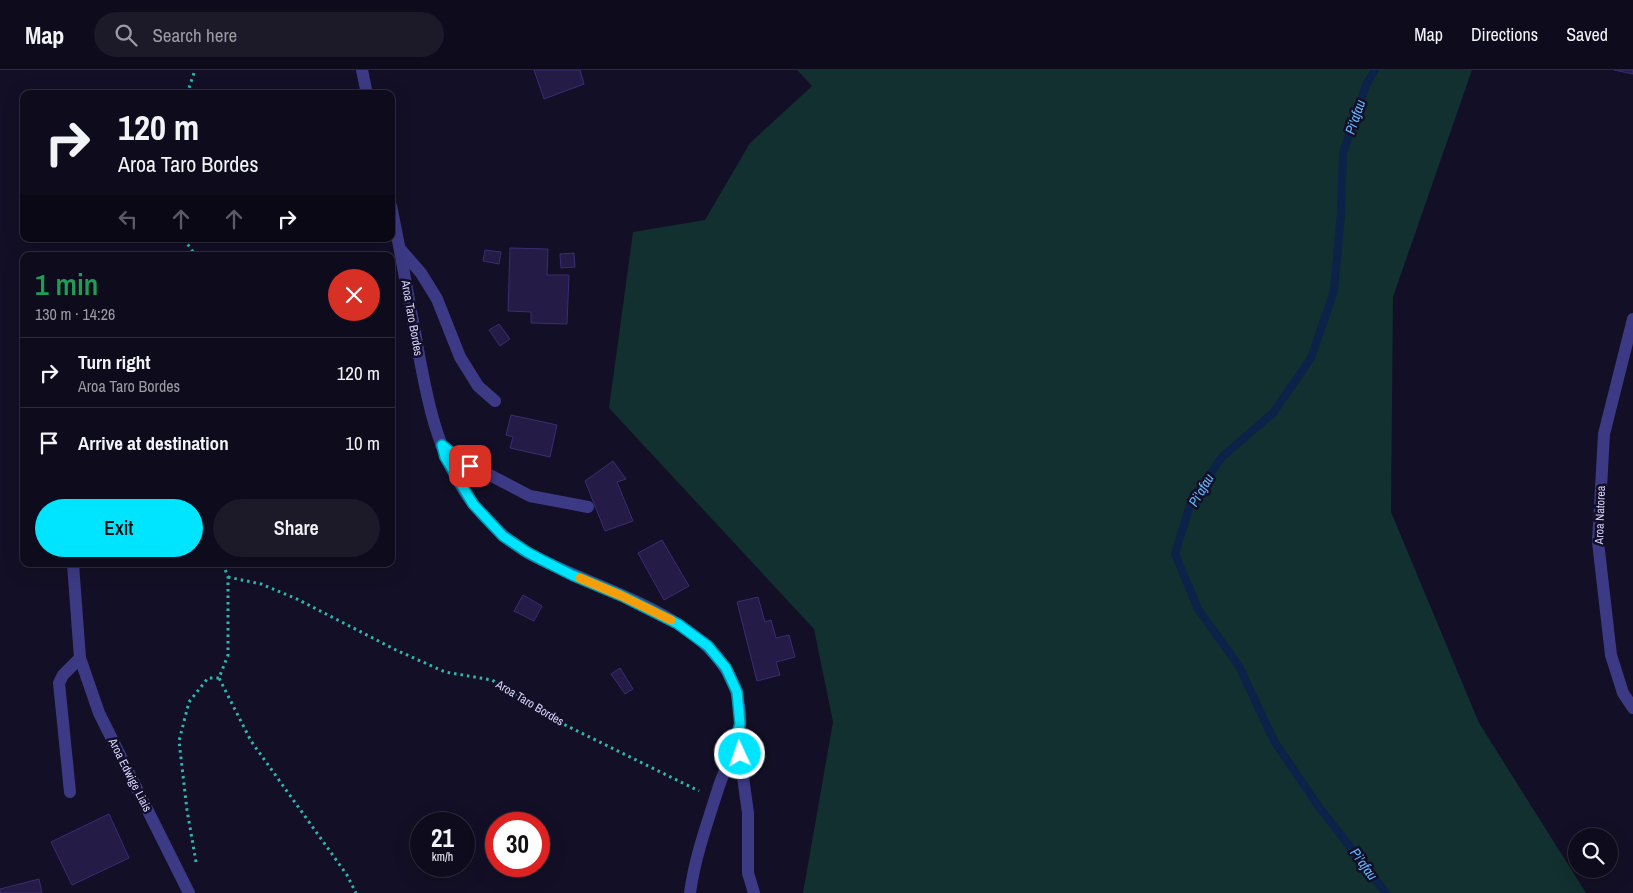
<!DOCTYPE html>
<html lang="en">
<head>
<meta charset="utf-8">
<style>
  :root { --surface:#0e0b1c; --page:#1c1929; --text:#f1f3f6; --muted:#9b9ba3; --line:#2e2b3b; --accent:#00e5ff }
  body { margin:0; font-family:"Archivo Narrow",sans-serif; background:var(--page); color:var(--text); height:100vh; display:flex; flex-direction:column; font-size:19px; white-space:nowrap }
  * { box-sizing:border-box; margin:0 }
  p { font-size:16px; color:var(--muted) }
  .icon { flex:none; width:28px; height:28px; fill:none; stroke:currentColor; stroke-width:2; stroke-linecap:round; stroke-linejoin:round }
  .map { position:relative; flex:1; overflow:hidden }
  .sheet { position:absolute; left:20px; top:182px; width:375px; height:315px; display:flex; flex-direction:column; background:var(--surface); border-radius:10px; box-shadow:0 5px 20px #0002,0 0 0 1px var(--line) }
  .sheet>* { flex:none }
  .top-card { position:absolute; left:20px; top:20px; width:375px; height:152px; border-radius:10px; box-shadow:0 5px 20px #0002,0 0 0 1px var(--line); background:#0e0b1c; color:var(--text); overflow:hidden }
  .fabs { position:absolute; left:1568px; top:758px; display:grid; gap:10px }
  .fabs a { display:grid; place-items:center; width:50px; height:50px; border-radius:50%; background:var(--surface); box-shadow:0 5px 20px #0002,0 0 0 1px var(--line); font-size:25px }
  .speed { position:absolute; left:410px; top:742px; display:flex; gap:10px; font-size:25px; font-weight:700; text-align:center }
  .speed>* { display:grid; place-content:center; width:65px; height:65px; border-radius:50%; background:var(--surface); box-shadow:0 5px 20px #0002,0 0 0 1px var(--line); line-height:1 }
  .speed small { font-size:12px; font-weight:400 }
  .speed .limit { border:8px solid #d22; background:#fff; color:#111 }
  .pin { position:absolute; display:grid; place-items:center; width:42px; height:42px; color:#fff; margin:-21px; border-radius:10px; box-shadow:0 2px 8px #0006 }
  .me { position:absolute; width:55px; margin:-28px; rotate:357deg; stroke-linejoin:round; filter:drop-shadow(0 0 4px #0008) }
  .turn { display:flex; align-items:center; gap:18px; height:105px; padding:0 15px; font-size:22px }
  .turn .icon { width:65px; height:65px; stroke-width:2.5 }
  .turn b { display:block; font-size:35px; line-height:42px }
  .lanes { display:flex; align-items:center; height:48px; padding:0 15px; background:#0003; justify-content:center; gap:25px; direction:ltr }
  .lanes .off { opacity:.35 }
  .round { display:grid; place-items:center; flex:none; width:52px; height:52px; border-radius:26px; background:var(--page) }
  .overview { display:flex; align-items:center; justify-content:space-between; height:85px; padding:0 15px }
  h1 { font-size:30px; font-weight:600; line-height:38px; color:#1e9e55 }
  .action { display:flex; gap:10px; margin-top:auto; padding:10px 15px }
  .action a { flex:1; height:58px; border-radius:30px; background:var(--accent); color:#111; font-size:20px; font-weight:600; line-height:58px; text-align:center }
  .action a+a { background:var(--page); color:var(--text) }
  ul { padding:0; list-style:none }
  li { display:flex; align-items:center; gap:15px; height:70px; padding:0 15px; border-top:1px solid var(--line) }
  li div { flex:1 }
  li b { display:block; font-size:19px }
  li em { font-style:normal }
  header { display:flex; align-items:center; gap:30px; box-sizing:border-box; height:70px; padding:0 25px; background:var(--surface); border-bottom:1px solid var(--line) }
  header strong { font-size:24px }
  nav { display:flex; gap:28px; margin-inline-start:auto; font-size:18px }
  .search { width:350px; height:45px; background:var(--page); display:flex; align-items:center; gap:12px; box-sizing:border-box; padding:0 18px; border-radius:28px; color:var(--muted); font-size:19px }
  .map>svg:first-child { display:block }
</style>
</head>
<body>
<header>
<strong>Map</strong>
<div class="search"><svg class="icon" aria-label="search" viewBox="0 0 24 24"><circle cx="10" cy="10" r="6"/><path d="M15 15l6 6"/></svg>Search here</div>
<nav><a>Map</a><a>Directions</a><a>Saved</a></nav>
</header>
<div class="map">
<svg width="1633" height="823" viewBox="0 0 1633 823">
  <rect width="100%" height="100%" fill="#130f26"/>
  <polygon fill="#12302f" points="797,0 1472,0 1393,227 1391,442 1479,653 1586,823 803,823 833,652 814,559 609,338 633,162 705,150 750,73 812,16"/>
  <g fill="none" stroke-linecap="round" stroke-linejoin="round">
    <polyline stroke="#0c2248" stroke-width="8" points="1375,0 1366,15 1343,83 1341,143 1334,221 1311,288 1273,343 1222,387 1191,432 1175,484 1198,539 1239,596 1274,671 1319,737 1386,823"/>
  </g>
  <g fill="#241b47" stroke="#3b2d73">
    <polygon points="534,0 580,0 584,14 544,29"/>
    <polygon points="1614,0 1633,0 1633,4"/>
    <polygon points="510,178 548,179 547,205 569,205 567,254 531,253 531,242 508,241"/>
    <polygon points="485,180 501,182 499,194 483,191"/>
    <polygon points="574,183 575,197 561,198 560,184"/>
    <polygon points="499,254 510,269 500,276 489,260"/>
    <polygon points="511,345 557,355 550,387 510,378 513,367 506,365"/>
    <polygon points="613,391 626,409 617,412 633,451 605,461 585,411"/>
    <polygon points="662,470 689,516 664,530 638,483"/>
    <polygon points="523,525 542,536 534,551 514,541"/>
    <polygon points="758,527 765,552 771,550 776,568 789,565 795,587 776,592 780,605 757,611 737,532"/>
    <polygon points="620,598 633,619 625,624 611,604"/>
    <polygon points="754,668 759,693 749,695 745,669"/>
    <polygon points="109,744 129,788 72,815 51,772"/>
    <polygon points="39,809 42,823 0,823 0,819"/>
  </g>
  <g fill="none" stroke-linecap="round" stroke-linejoin="round">
    <g stroke="#2fb8b0" stroke-width="3" stroke-dasharray="2.5 4" stroke-linecap="butt">
      <polyline points="187,24 195,0"/>
      <polyline points="184,169 196,186"/>
      <polyline points="223,494 228,507 228,585 219,608 251,671 347,805 356,823"/>
      <polyline points="228,507 261,514 297,529 396,580 445,602 492,610 555,650 699,721"/>
      <polyline points="196,792 187,740 179,671 189,632 208,608 219,608"/>
    </g>
    <g stroke="#3d3a85" stroke-width="12">
      <polyline points="362,0 367,24"/>
      <path d="M391,136C400,178 407,220 415,262C425,321 436,386 474,435C489,453 507,471 528,483C589,517 700,542 731,609C733,614 736,619 737,625C739,634 741,646 740,655C737,676 726,696 719,716C708,751 695,786 690,823"/>
      <polyline points="400,179 421,203 437,229 460,287 478,316 495,331"/>
      <polyline points="1633,249 1604,364 1598,472 1611,585 1623,623 1633,638"/>
      <polyline points="441,375 459,389 530,426 588,437"/>
      <polyline points="73,494 80,588 99,643 189,823"/>
      <polyline points="738,671 748,743 748,803 754,823"/>
      <polyline points="70,722 59,613 63,605 80,588"/>
    </g>
  </g>
  <g fill="none" stroke-linecap="round" stroke-linejoin="round">
    <defs>
      <polyline id="route" points="470,396 459,389 442,375 445,387 473,434 503,466 527,482 542,490 572,505 622,526 678,554 708,576 726,598 737,622 740,654 737,664 740,684"/>
    </defs>
    <use href="#route" stroke="#0095a6" stroke-width="12"/>
    <use href="#route" stroke="#00e5ff" stroke-width="9"/>
    <polyline stroke="#f59e0b" stroke-width="9" points="580,508 622,526 671,550"/>
  </g>
  <g text-anchor="middle" dominant-baseline="central" stroke-width="5" stroke-linejoin="round" paint-order="stroke">
    <g font-size="12" fill="#d9d4ff" stroke="#130f26">
      <text transform="translate(412 248) rotate(80)">Aroa Taro Bordes</text>
      <text transform="translate(1600 445) rotate(-88)">Aroa Natorea</text>
      <text transform="translate(530 633) rotate(31)">Aroa Taro Bordes</text>
      <text transform="translate(130 705) rotate(63)">Aroa Edwige Liais</text>
    </g>
    <g font-size="14" font-style="italic" fill="#62b6ff" stroke="#130f26">
      <text transform="translate(1355 47) rotate(-71)">Pi'afau</text>
      <text transform="translate(1201 420) rotate(-59)">Pi'afau</text>
      <text transform="translate(1364 794) rotate(54)">Pi'afau</text>
    </g>
  </g>
</svg>
<div class="fabs">
<a><svg class="icon" aria-label="search" viewBox="0 0 24 24"><circle cx="10" cy="10" r="6"/><path d="M15 15l6 6"/></svg></a>
</div>
<div class="speed"><div>21<small>km/h</small></div><div class="limit">30</div></div>
<div class="pin" style="left:470px;top:396px;background:#d93025"><svg class="icon" aria-label="arrive" viewBox="0 0 24 24"><path d="M6 21V4h12l-3 4 3 4H6"/></svg></div>
<svg class="me" style="left:740px;top:684px" viewBox="-20 -20 40 40"><circle r="17" fill="#00e5ff" stroke="#fff" stroke-width="3"/><path d="M0-11L8 9 0 5-8 9z" fill="#fff"/></svg>
<div class="top-card">
<div class="turn"><svg class="icon" aria-label="right" viewBox="0 0 24 24"><path d="M7 20v-9h11M14 6l5 5-5 5"/></svg><div><b>120 m</b>Aroa Taro Bordes</div></div>
<div class="lanes"><svg class="icon off" aria-label="left" viewBox="0 0 24 24"><path d="M17 20v-9H6M10 6l-5 5 5 5"/></svg><svg class="icon off" aria-label="ahead" viewBox="0 0 24 24"><path d="M12 20V5M6 11l6-6 6 6"/></svg><svg class="icon off" aria-label="ahead" viewBox="0 0 24 24"><path d="M12 20V5M6 11l6-6 6 6"/></svg><svg class="icon" aria-label="right" viewBox="0 0 24 24"><path d="M7 20v-9h11M14 6l5 5-5 5"/></svg></div>
</div>
<section class="sheet">
<div class="overview"><div><h1>1 min</h1><p>130 m · 14:26</p></div><a class="round" style="background:#d93025;color:#fff"><svg class="icon" aria-label="close" viewBox="0 0 24 24"><path d="M6 6l12 12M18 6L6 18"/></svg></a></div>
<ul>
<li><svg class="icon" aria-label="right" viewBox="0 0 24 24"><path d="M7 20v-9h11M14 6l5 5-5 5"/></svg><div><b>Turn right</b><p>Aroa Taro Bordes</p></div><em>120 m</em></li>
<li><svg class="icon" aria-label="arrive" viewBox="0 0 24 24"><path d="M6 21V4h12l-3 4 3 4H6"/></svg><div><b>Arrive at destination</b></div><em>10 m</em></li>
</ul>
<div class="action"><a>Exit</a><a>Share</a></div>
</section>
</div>
</body>
</html>
